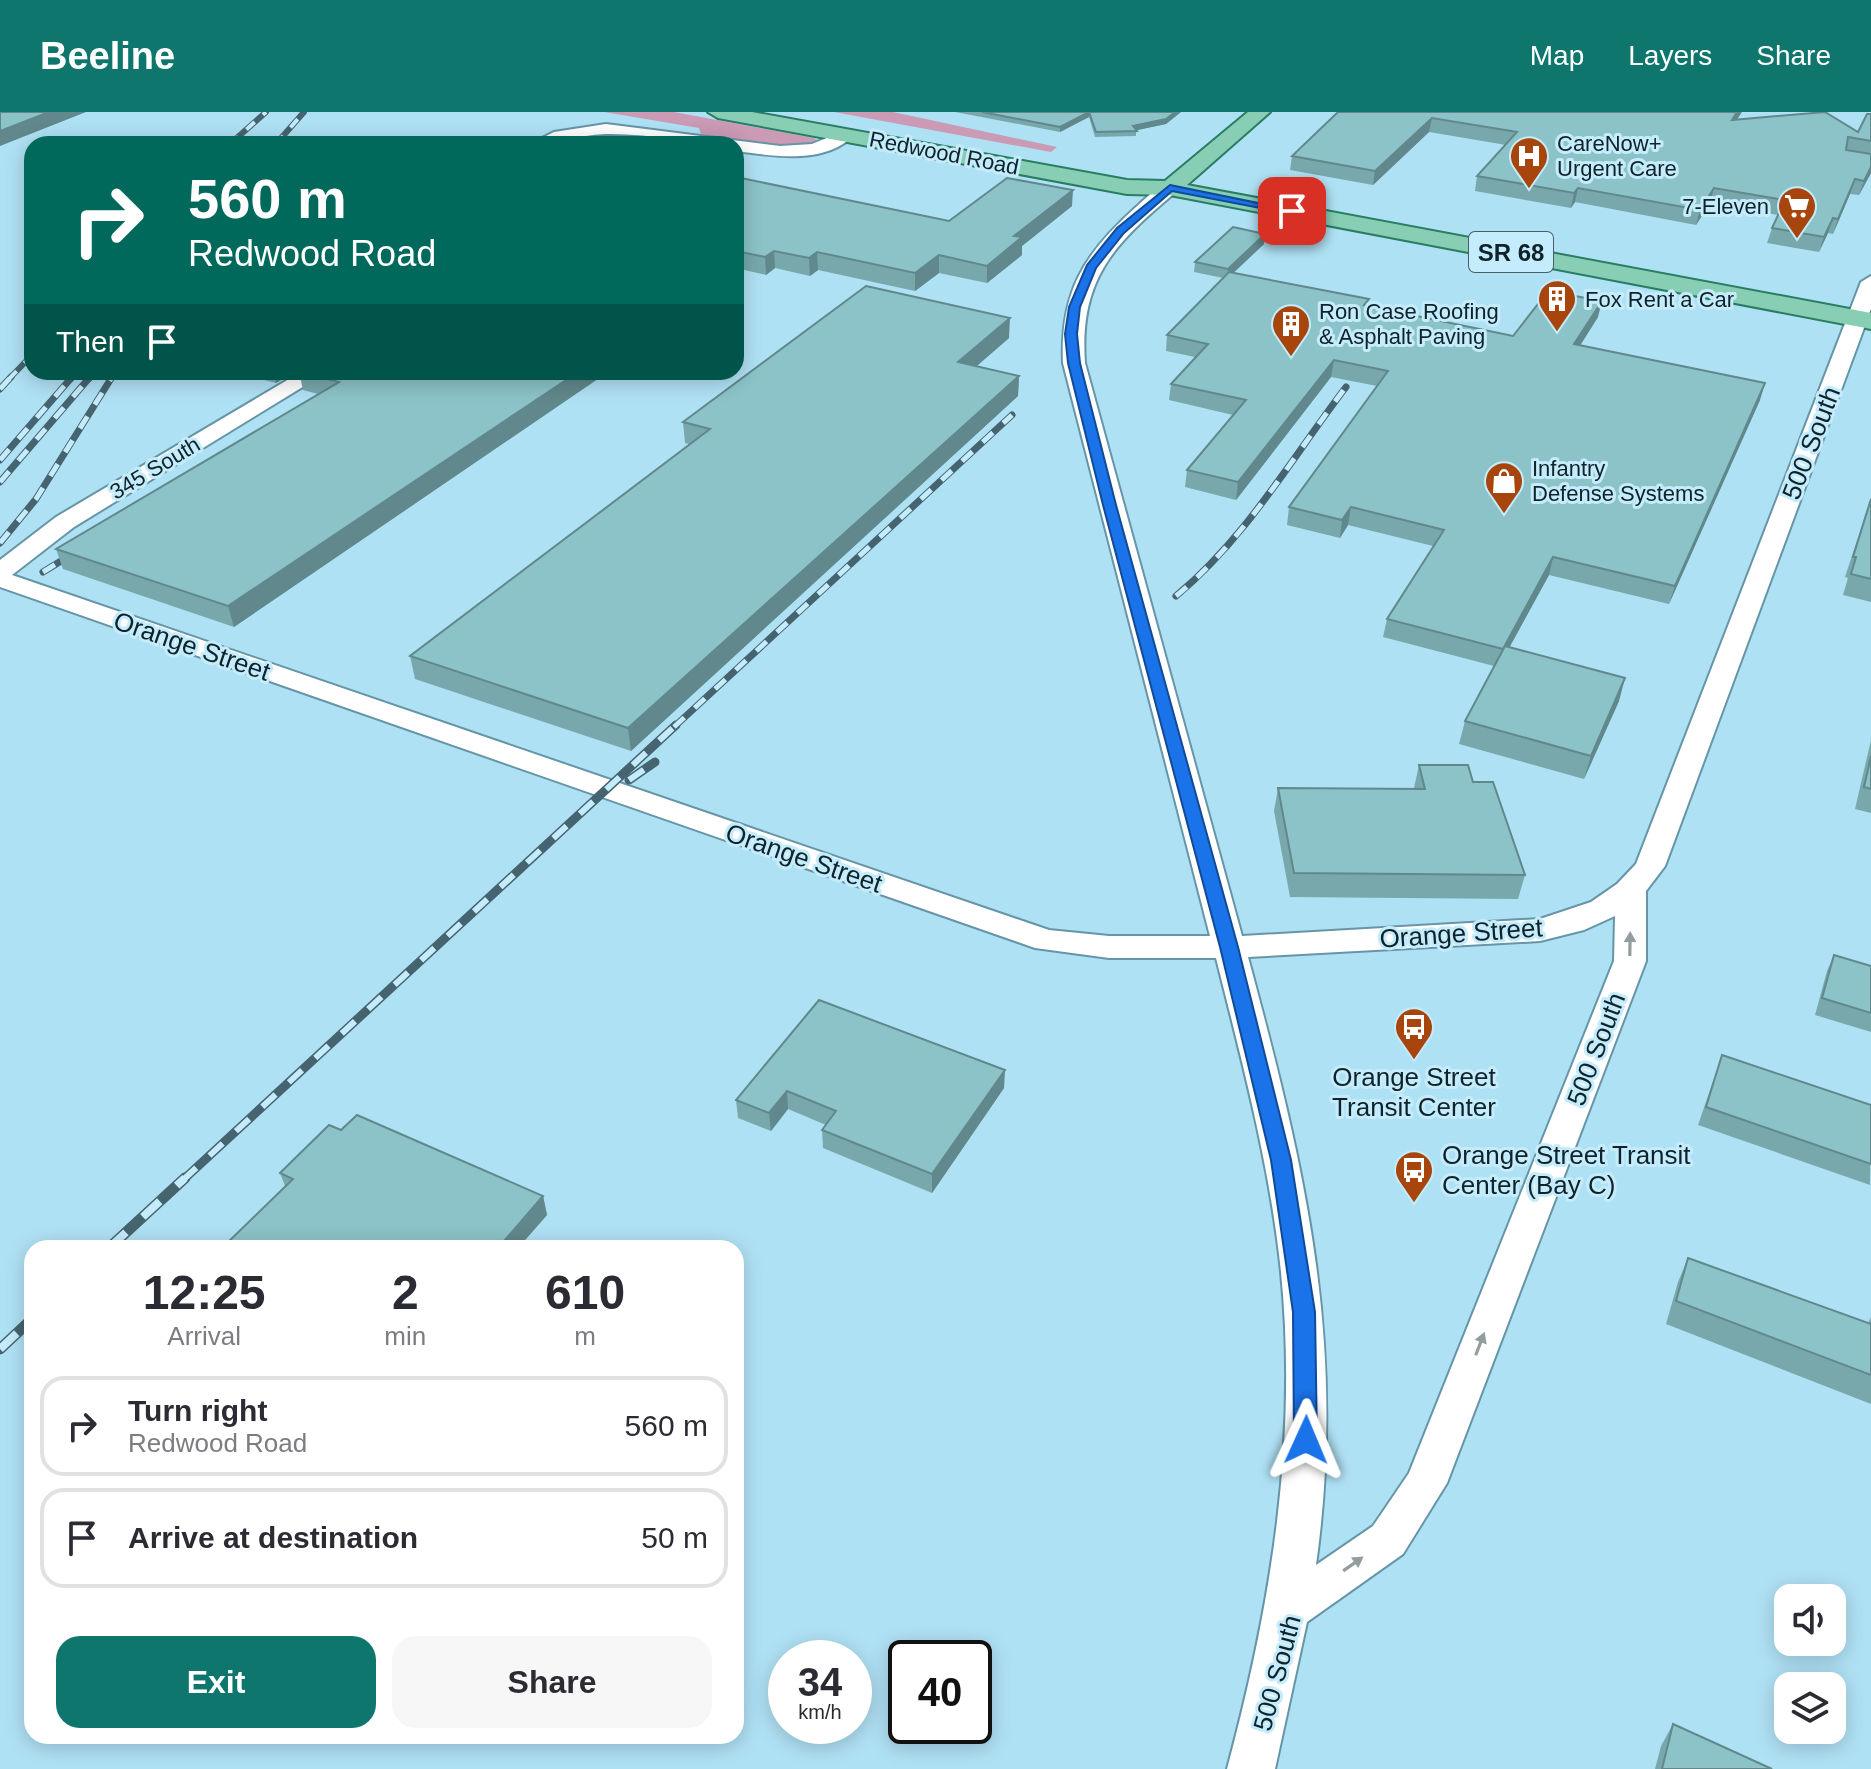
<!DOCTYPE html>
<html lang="en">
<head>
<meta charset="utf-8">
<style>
  :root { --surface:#fff; --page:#f7f7f7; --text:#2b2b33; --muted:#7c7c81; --line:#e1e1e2; --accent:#0f766e }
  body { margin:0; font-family:Helvetica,sans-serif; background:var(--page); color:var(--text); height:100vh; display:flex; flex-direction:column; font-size:30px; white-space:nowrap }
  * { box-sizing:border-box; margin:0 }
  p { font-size:26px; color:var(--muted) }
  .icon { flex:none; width:44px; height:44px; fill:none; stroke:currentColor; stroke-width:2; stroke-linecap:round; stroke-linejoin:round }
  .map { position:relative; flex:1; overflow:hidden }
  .side { position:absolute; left:24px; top:1128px; width:720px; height:504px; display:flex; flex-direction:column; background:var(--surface); border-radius:24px; box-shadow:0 4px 20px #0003 }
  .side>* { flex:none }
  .hud { position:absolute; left:24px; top:24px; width:720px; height:244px; border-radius:24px; box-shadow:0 4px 20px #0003; background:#00695c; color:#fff; overflow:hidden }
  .tools { position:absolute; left:1774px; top:1472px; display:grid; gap:16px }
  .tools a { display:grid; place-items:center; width:72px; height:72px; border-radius:16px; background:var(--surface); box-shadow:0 4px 20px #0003; font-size:40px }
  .speed { position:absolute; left:768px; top:1528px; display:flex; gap:16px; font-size:40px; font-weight:700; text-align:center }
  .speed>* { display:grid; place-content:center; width:104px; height:104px; border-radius:50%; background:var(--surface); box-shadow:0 4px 20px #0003; line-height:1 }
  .speed small { font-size:20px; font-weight:400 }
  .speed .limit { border:4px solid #111; border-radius:12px; background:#fff; color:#111 }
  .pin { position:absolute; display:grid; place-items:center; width:68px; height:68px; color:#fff; margin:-34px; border-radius:16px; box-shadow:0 4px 12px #0006 }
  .me { position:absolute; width:88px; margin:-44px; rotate:1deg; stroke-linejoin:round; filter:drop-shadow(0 0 6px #0008) }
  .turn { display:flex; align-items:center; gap:28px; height:168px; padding:0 32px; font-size:36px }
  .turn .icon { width:104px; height:104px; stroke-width:2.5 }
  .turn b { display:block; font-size:56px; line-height:68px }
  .then { display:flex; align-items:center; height:76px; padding:0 32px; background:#0003; gap:16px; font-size:30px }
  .eta { display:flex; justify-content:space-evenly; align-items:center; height:136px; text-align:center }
  .eta b { font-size:48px; font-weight:700; line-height:56px }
  .button { display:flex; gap:16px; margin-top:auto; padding:16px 32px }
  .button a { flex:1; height:92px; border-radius:24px; background:var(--accent); color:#fff; font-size:32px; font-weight:700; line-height:92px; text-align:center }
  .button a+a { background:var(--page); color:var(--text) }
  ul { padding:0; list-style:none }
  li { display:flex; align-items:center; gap:24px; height:100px; margin:0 16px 12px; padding:0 16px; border:4px solid var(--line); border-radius:24px }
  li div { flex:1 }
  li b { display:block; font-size:30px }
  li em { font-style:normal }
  header { display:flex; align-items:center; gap:48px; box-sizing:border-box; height:112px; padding:0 40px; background:var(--accent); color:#fff }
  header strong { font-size:38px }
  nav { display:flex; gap:44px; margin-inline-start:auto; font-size:28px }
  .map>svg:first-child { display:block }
</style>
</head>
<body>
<header>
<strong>Beeline</strong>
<nav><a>Map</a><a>Layers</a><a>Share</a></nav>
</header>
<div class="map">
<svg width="1871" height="1657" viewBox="0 0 1871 1657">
  <rect width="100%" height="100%" fill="#afe1f4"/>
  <g fill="#cb9ab5">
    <polygon points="604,0 674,0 814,26 819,30 777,35 701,22 699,16"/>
    <polygon points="834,0 893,0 1057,35 1051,40"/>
  </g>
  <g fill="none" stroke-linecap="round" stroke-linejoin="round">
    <defs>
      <g id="minor">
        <path d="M606,12L780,34L812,32L846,18L854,23C825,53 773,44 736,39V32C692,32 649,21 605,22C579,23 556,32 530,32L554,20Z"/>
        <path d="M1170,71L1176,72V80C1115,131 1079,166 1085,251L1242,824L1540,807L1591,790L1617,772L1636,752L1861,170L1871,164V197L1665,754L1646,779V849L1447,1371L1403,1442L1307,1510L1275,1657H1227C1271,1494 1298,1329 1281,1160C1270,1054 1242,949 1216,846H1109L1035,836L0,475V448L56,405L301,260H327L74,415L12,463L1049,818L1109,824H1210L1063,251C1060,180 1084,142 1135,96C1145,87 1157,74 1170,71ZM1615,804L1614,849L1409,1361L1373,1414L1316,1453C1347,1232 1305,1056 1248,845L1540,829L1584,818Z"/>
      </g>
      <polygon id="major" points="708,0 752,0 1127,68 1165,69 1248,0 1270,0 1187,73 1871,201 1871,217 1170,83 1127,82 718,6"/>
    </defs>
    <use href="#minor" stroke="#6695a7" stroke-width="4"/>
    <use href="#major" stroke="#297d63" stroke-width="4"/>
    <use href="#minor" fill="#fff" fill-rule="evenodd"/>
    <use href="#major" fill="#87ceb4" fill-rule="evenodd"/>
    <defs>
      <g id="rail-far3">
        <polyline points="230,32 266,0"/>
        <polyline points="276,32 304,0"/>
        <polyline points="9,267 32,243"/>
        <polyline points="71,267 77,260"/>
        <polyline points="89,267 95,260"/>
        <polyline points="110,267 115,260"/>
      </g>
      <g id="rail-far2">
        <polyline points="0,277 11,265"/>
        <polyline points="0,348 72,265"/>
        <polyline points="0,370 90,265"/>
        <polyline points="0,431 36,387 112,265"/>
        <polyline points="43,460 79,438"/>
        <path d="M1176,484C1247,425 1291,347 1346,275"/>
        <polyline points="674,615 1012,303"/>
      </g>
      <g id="rail-far1">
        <polyline points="629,668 655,650"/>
        <polyline points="183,1068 676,613"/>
      </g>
      <g id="rail">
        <polyline points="109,1136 185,1066"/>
        <polyline points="0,1237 32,1207"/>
      </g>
    </defs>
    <use href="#rail-far3" stroke="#466470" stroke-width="6"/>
    <use href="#rail-far2" stroke="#466470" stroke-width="7"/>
    <use href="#rail-far1" stroke="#466470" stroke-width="9"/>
    <use href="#rail" stroke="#466470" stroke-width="11"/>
    <use href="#rail-far3" stroke="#c5ecfc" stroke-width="4" stroke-dasharray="11" stroke-linecap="butt"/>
    <use href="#rail-far2" stroke="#c5ecfc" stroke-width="5" stroke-dasharray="14" stroke-linecap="butt"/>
    <use href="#rail-far1" stroke="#c5ecfc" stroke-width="6" stroke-dasharray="18" stroke-linecap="butt"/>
    <use href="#rail" stroke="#c5ecfc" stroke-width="8" stroke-dasharray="23" stroke-linecap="butt"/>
  </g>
  <g fill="#78a8ac">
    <polygon points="955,0 1181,0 1166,12 1136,18 1136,24 1095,25 1089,5 1060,20"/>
    <polygon points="1338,0 1737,8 1858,20 1871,2 1871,61 1859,83 1850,82 1833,122 1828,121 1819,140 1767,131 1772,116 1778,103 1710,91 1696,113 1575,90 1571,96 1475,79 1477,64 1506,33 1429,20 1373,73 1290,58 1292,44"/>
    <polygon points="736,65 949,109 1072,94 1022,134 1022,143 987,171 939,161 915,179 818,158 810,164 775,156 766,163 736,156"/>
    <polygon points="1264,132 1233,161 1368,194 1513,224 1598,205 1580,234 1760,288 1669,492 1549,463 1509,536 1619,589 1584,667 1459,632 1465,609 1494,554 1383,525 1387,507 1433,434 1348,413 1340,426 1287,413 1289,395 1377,274 1331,265 1236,388 1185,375 1187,358 1233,303 1169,288 1171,272 1195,245 1166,239 1167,223 1223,166 1194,160 1195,150"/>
    <polygon points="1009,226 977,254 1019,264 1018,284 631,639 415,567 410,544 689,332 685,331 683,310"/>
    <polygon points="255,260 295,260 276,271 257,266"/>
    <polygon points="299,260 608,260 234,515 63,457 56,437 318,282 303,278"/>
    <polygon points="1871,386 1871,490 1843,483 1848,466 1845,465"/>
    <polygon points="1871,628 1871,701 1855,697"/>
    <polygon points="1419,653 1473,670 1525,763 1518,787 1290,785 1274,699 1278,676 1414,676"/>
    <polygon points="1834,843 1871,854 1871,920 1815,903 1827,859"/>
    <polygon points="819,888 1004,976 932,1081 823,1036 822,1018 826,1013 788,997 771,1019 738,1006 736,988"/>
    <polygon points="1722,943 1871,993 1870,1073 1698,1013"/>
    <polygon points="341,1018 543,1084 547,1103 518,1136 222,1136 285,1074 280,1061"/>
    <polygon points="1688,1146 1868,1211 1871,1205 1871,1292 1666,1212 1678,1170"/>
    <polygon points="1673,1612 1772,1657 1655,1657 1661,1634"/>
  </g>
  <g fill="#61888c">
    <polygon points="49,0 86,0 0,34 0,19"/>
    <polygon points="1089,0 1089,5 1060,20 1060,15"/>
    <polygon points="1175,0 1181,0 1166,12 1133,19 1133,14"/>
    <polygon points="1737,0 1742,0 1728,22 1732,8"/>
    <polygon points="1432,6 1429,20 1373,73 1375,59"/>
    <polygon points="1871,55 1871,61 1859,83 1864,69"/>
    <polygon points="1855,67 1850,82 1833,122 1838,107"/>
    <polygon points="1578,76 1575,90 1571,96 1574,81"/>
    <polygon points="1714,76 1710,91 1696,113 1700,98"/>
    <polygon points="1073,78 1072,94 1022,134 1022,143 987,171 987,154 1014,124"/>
    <polygon points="1833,106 1828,121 1819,140 1824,125"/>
    <polygon points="1265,122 1264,132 1227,167 1228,157"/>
    <polygon points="774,139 775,156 766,163 765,145"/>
    <polygon points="817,140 818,158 810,164 809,146"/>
    <polygon points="939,143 939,161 915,179 915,161"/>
    <polygon points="1602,189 1598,205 1570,249 1574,232"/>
    <polygon points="1010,206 1009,226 958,270 958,250"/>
    <polygon points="1334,248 1331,265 1236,388 1238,370"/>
    <polygon points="273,260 295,260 276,271"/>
    <polygon points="578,260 608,260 234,515 228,494"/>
    <polygon points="1019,264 1018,284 631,639 628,616"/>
    <polygon points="1765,271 1760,288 1669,492 1675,474"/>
    <polygon points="1351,395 1348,413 1340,426 1342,408"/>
    <polygon points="1553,445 1549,463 1498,556 1503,537"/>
    <polygon points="1625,566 1619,589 1584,667 1591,644"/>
    <polygon points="1005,958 1004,976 932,1081 932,1062"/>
    <polygon points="787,979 788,997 771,1019 769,1001"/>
    <polygon points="543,1084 547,1103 518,1136 498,1136"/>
  </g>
  <g fill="#8bc3c8" stroke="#61888c" stroke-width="2">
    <polygon points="0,0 49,0 0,19"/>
    <polygon points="982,0 1175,0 1166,7 1133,14 1137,19 1096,20 1089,0 1060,15"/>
    <polygon points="1338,0 1737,0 1732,8 1825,0 1858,20 1867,2 1871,2 1871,29 1848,25 1846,38 1871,42 1871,55 1864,69 1855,67 1838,107 1833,106 1824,125 1772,116 1785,88 1714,76 1700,98 1578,76 1574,81 1477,64 1517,20 1432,6 1375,59 1292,44"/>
    <polygon points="590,28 610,32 583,32"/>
    <polygon points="736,65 949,109 1007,66 1073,78 1014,124 1022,125 987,154 939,143 915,161 817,140 809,146 774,139 765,145 736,139"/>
    <polygon points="1233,115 1265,122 1228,157 1195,150"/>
    <polygon points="1229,160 1369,187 1364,193 1513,224 1548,179 1602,189 1574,232 1765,271 1675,474 1553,445 1503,537 1387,507 1444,418 1351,395 1342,408 1289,395 1388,259 1334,248 1238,370 1187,358 1246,288 1171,272 1208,232 1167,223"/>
    <polygon points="866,174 1010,206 958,250 1019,264 628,616 410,544 710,317 683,310"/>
    <polygon points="300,260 578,260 228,494 56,437 339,270"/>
    <polygon points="1871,387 1871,467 1851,462 1856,445 1853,445"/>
    <polygon points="1505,534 1625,566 1591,644 1465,609"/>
    <polygon points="1871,644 1871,677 1864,675"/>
    <polygon points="1419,653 1468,653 1473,670 1493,670 1525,763 1294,761 1278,676 1425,677"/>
    <polygon points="1834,843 1871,854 1871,901 1822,886"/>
    <polygon points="819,888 1005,958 932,1062 822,1018 836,999 787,979 769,1001 736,988"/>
    <polygon points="1722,943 1871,993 1871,1052 1706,995"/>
    <polygon points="357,1003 543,1084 498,1136 222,1136 293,1067 280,1061 329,1013 341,1018"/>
    <polygon points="1688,1146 1871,1212 1871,1263 1676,1189"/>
    <polygon points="1673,1612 1772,1657 1662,1657"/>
  </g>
  <defs><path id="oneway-solid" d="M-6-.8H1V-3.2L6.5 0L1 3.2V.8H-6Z" transform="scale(2)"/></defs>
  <g fill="#939c9f">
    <use href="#oneway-solid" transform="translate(1630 832) rotate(-89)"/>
    <use href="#oneway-solid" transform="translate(1480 1232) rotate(-69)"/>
    <use href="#oneway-solid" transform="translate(1353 1452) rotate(-35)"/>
  </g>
  <polygon fill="#1a73e8" stroke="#114b97" stroke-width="2" points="1170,73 1297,99 1292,102 1172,79 1124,121 1096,156 1080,195 1077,222 1080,251 1116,393 1238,835 1291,1048 1315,1200 1317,1328 1314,1335 1306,1338 1297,1335 1294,1328 1293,1200 1271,1048 1220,835 1103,393 1068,251 1065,222 1069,195 1087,153 1117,116"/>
  <defs>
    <symbol id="hospital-pin" viewBox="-11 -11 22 30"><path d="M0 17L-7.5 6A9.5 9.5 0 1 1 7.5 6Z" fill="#a8450c" stroke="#c5ecfc"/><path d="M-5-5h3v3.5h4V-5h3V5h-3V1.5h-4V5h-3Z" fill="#fff"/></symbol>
    <symbol id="supermarket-pin" viewBox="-11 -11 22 30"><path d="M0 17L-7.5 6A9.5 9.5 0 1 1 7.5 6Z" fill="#a8450c" stroke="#c5ecfc"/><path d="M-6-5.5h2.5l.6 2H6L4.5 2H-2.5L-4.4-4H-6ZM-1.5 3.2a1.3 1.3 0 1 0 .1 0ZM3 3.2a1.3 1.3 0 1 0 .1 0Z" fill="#fff"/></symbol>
    <symbol id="building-pin" viewBox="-11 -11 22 30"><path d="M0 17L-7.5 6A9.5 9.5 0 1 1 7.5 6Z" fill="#a8450c" stroke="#c5ecfc"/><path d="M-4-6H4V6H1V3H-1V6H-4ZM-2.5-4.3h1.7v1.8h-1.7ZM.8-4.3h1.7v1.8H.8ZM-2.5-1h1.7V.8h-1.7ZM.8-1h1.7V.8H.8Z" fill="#fff"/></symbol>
    <symbol id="shop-pin" viewBox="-11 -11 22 30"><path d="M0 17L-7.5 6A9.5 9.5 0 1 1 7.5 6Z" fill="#a8450c" stroke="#c5ecfc"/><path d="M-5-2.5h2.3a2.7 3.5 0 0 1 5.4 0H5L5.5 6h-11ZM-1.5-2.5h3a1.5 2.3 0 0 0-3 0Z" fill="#fff"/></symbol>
    <symbol id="bus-pin" viewBox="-11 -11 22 30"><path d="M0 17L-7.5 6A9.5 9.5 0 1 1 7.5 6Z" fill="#a8450c" stroke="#c5ecfc"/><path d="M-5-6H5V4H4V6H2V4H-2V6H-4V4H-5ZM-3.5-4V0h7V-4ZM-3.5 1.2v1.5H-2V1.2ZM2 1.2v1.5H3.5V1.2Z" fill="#fff"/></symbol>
  </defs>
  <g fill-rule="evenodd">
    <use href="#hospital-pin" x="1507" y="22" width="44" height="60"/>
    <use href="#supermarket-pin" x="1775" y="72" width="44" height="60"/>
    <use href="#building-pin" x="1535" y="165" width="44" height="60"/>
    <use href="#building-pin" x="1269" y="190" width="44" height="60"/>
    <use href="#shop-pin" x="1482" y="347" width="44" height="60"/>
    <use href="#bus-pin" x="1392" y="893" width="44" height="60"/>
    <use href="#bus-pin" x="1392" y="1036" width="44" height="60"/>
  </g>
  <g text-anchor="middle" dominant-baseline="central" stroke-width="6" stroke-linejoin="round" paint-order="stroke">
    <g font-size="22" fill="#0f232a" stroke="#c5ecfc" text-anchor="start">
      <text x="1557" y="31">CareNow+<tspan x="1557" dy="25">Urgent Care</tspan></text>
      <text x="1769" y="94" text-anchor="end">7-Eleven</text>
      <text x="1585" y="187">Fox Rent a Car</text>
      <text x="1319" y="199">Ron Case Roofing<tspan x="1319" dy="25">&amp; Asphalt Paving</tspan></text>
      <text x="1532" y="356">Infantry<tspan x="1532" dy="25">Defense Systems</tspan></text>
    </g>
    <g font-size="22" fill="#0f232a" stroke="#c5ecfc">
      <text transform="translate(944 41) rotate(11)">Redwood Road</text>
      <text transform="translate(155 356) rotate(-31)">345 South</text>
    </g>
    <rect fill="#c5ecfc" stroke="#465f69" stroke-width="2" x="1469" y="120" width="84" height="40" rx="6"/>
    <g font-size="24" font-weight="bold" fill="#0f232a">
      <text x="1511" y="140">SR 68</text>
    </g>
    <g font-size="26" fill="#0f232a" stroke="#c5ecfc">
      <text transform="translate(1811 331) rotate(-69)">500 South</text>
      <text transform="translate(192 534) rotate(19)">Orange Street</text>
      <text transform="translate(804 746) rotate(19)">Orange Street</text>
      <text transform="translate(1461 821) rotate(-4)">Orange Street</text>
      <text transform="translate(1596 937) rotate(-69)">500 South</text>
      <text transform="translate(1277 1561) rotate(-75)">500 South</text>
    </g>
    <g font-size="26" fill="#0f232a" stroke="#c5ecfc">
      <text x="1414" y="965">Orange Street<tspan x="1414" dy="30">Transit Center</tspan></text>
      <text x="1442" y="1043" text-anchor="start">Orange Street Transit<tspan x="1442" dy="30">Center (Bay C)</tspan></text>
    </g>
  </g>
</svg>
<div class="tools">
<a><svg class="icon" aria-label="sound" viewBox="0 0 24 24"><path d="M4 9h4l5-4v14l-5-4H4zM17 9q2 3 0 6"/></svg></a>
<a><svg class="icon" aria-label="layers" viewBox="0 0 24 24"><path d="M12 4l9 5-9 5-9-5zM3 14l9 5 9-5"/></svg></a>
</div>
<div class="speed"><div>34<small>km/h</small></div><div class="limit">40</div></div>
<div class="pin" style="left:1292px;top:99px;background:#d93025"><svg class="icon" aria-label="arrive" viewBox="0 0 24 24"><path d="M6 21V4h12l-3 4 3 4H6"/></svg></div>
<svg class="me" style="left:1306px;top:1328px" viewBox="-20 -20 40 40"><path d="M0-17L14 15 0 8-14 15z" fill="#1a73e8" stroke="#fff" stroke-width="4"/></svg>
<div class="hud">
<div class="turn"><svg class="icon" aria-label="right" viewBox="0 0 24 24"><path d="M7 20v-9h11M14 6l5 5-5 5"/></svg><div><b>560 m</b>Redwood Road</div></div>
<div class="then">Then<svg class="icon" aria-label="arrive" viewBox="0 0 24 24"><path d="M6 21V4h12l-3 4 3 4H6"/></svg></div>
</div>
<section class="side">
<div class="eta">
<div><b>12:25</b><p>Arrival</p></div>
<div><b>2</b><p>min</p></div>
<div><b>610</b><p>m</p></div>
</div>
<ul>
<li><svg class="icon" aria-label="right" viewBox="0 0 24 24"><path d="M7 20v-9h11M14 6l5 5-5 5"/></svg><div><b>Turn right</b><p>Redwood Road</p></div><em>560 m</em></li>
<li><svg class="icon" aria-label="arrive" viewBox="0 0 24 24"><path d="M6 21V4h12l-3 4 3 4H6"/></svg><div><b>Arrive at destination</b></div><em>50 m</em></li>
</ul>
<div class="button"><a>Exit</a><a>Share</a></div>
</section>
</div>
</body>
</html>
